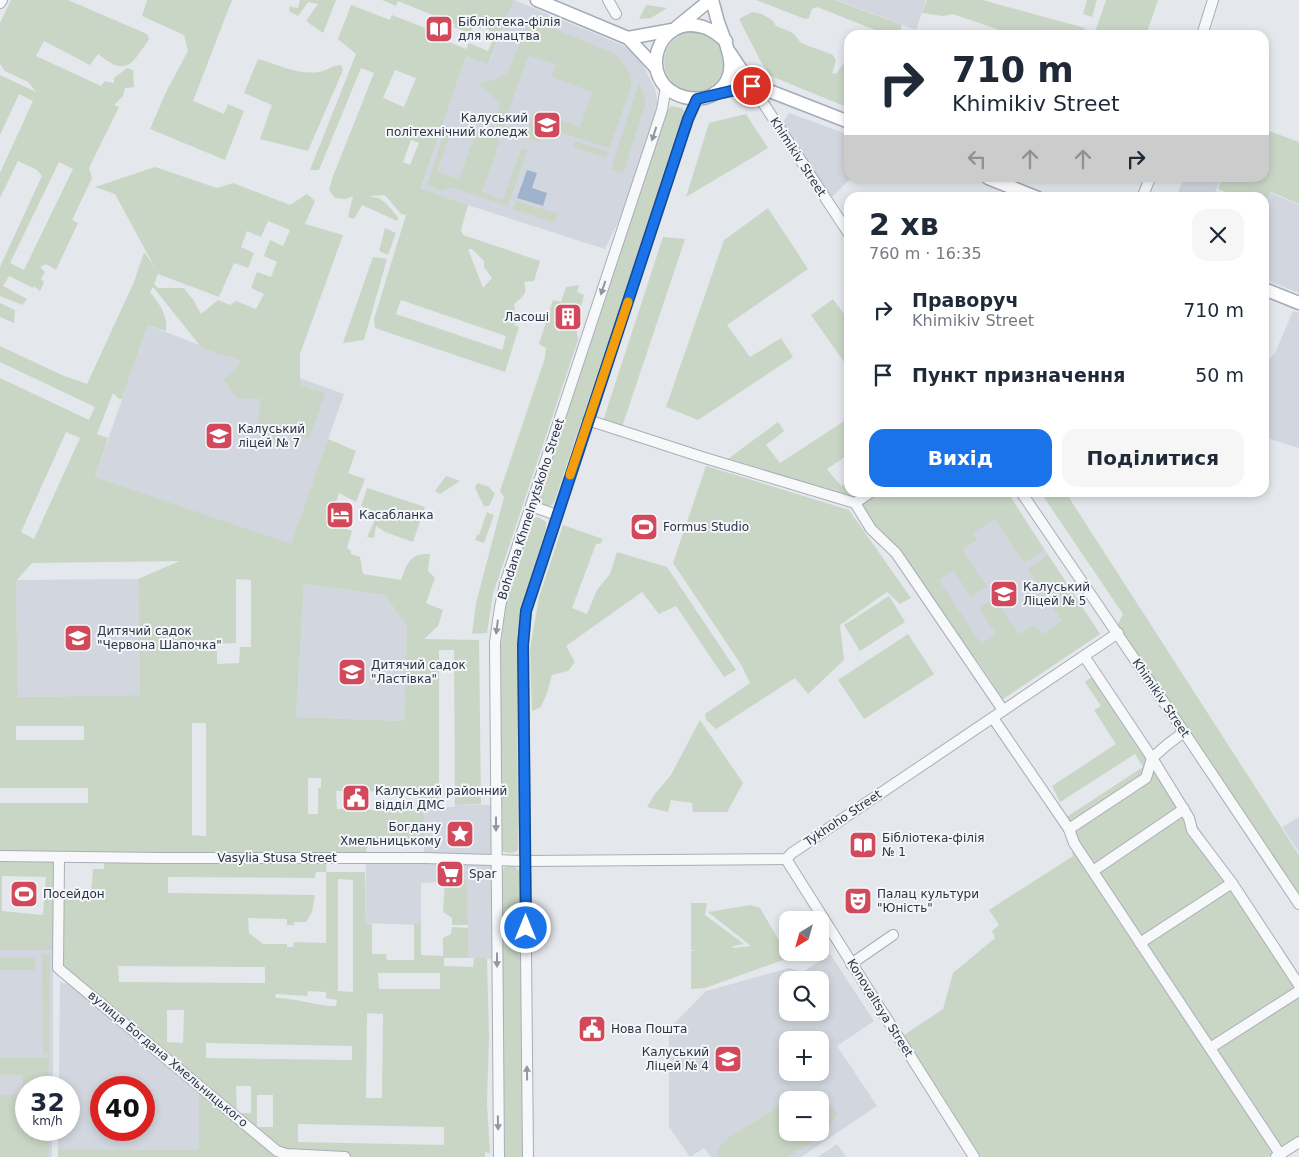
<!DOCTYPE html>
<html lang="uk">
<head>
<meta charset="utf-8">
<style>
  :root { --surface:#fff; --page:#f6f6f7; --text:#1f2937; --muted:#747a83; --accent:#1a73e8 }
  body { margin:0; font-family:"DejaVu Sans",sans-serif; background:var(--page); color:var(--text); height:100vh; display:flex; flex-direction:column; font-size:19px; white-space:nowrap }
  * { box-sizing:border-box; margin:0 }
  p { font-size:16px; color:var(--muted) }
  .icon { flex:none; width:28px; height:28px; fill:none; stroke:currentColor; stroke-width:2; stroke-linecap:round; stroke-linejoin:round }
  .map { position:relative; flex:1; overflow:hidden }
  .details { position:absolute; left:844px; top:192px; width:425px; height:305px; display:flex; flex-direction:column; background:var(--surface); border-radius:15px; box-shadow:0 2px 8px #0003 }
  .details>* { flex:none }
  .hud { position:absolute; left:844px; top:30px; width:425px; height:152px; border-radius:15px; box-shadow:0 2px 8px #0003; background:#fff; color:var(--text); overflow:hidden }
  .needle { width:32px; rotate:217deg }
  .controls { position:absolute; left:779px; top:911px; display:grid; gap:10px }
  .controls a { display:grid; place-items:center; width:50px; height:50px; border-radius:10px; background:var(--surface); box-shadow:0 2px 8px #0003; font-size:25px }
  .speed { position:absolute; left:15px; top:1076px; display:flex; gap:10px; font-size:25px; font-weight:700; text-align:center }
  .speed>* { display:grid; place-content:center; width:65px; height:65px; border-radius:50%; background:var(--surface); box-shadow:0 2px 8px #0003; line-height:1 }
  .speed small { font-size:12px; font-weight:400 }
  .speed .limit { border:8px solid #d22; background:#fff; color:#111 }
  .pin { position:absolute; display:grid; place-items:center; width:42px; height:42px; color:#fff; margin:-21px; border:2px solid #fff; border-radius:50%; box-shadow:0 1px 5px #0007 }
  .me { position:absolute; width:55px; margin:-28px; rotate:0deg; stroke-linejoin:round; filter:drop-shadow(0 0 4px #0008) }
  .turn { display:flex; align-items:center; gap:18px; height:105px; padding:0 25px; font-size:22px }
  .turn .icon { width:65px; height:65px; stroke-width:2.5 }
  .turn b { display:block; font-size:35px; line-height:42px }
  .lanes { display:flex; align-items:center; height:48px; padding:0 25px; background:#0003; justify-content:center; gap:25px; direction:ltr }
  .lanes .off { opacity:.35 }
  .round { display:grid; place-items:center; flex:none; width:52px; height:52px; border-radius:15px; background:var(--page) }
  .overview { display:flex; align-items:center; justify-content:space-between; height:85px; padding:0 25px }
  h1 { font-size:30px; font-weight:700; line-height:38px }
  .button { display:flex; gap:10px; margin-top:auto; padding:10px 25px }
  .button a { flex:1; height:58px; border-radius:15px; background:var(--accent); color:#fff; font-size:20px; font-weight:700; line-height:58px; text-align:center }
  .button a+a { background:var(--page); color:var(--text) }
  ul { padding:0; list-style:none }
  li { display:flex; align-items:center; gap:15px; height:65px; padding:0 25px }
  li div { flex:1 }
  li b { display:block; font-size:19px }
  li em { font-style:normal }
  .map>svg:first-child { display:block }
</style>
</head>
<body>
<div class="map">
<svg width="1299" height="1157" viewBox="0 0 1299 1157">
  <rect width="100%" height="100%" fill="#e4e7ec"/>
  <g fill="#d2d6de" fill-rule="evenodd">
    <polygon points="514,0 622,45 628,48 643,65 655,89 658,104 624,210 605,249 421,190 466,56 489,63"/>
    <polygon points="837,0 926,0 916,30"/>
    <polygon points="789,113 849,135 849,178 851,178 832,197 782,124"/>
    <polygon points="1184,178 1221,178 1213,197 1176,197"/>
    <polygon points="1271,193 1299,205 1299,293 1264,279 1264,212"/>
    <polygon points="1293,311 1299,313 1299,448 1270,439 1264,430 1264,365 1275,353"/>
    <polygon points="148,325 235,359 252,361 344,394 291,545 95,477"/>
    <polygon points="1008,493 1100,634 1003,699 894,536"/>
    <polygon points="138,579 140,695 18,697 16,580"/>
    <polygon points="304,584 385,595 407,627 404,721 296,717"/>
    <polygon points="455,804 496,805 497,959 468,958 467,881 421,883 421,925 365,923 366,858 424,858 424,807 454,807"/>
    <polygon points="1299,817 1299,852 1282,827"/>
    <polygon points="0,950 53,950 53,1087 26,1088 26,1130 52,1130 52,1157 0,1157"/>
    <path d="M830,954L874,1021L837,1046L877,1106L801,1157H711L704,1148L690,1157L669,1127V1029L706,991L789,968L803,972ZM788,980H820V1012H788ZM788,1040H820V1072H788ZM788,1100H820V1132H788Z"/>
    <path d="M60,982L76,986L199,1094V1150L58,1149V1130H69V1088L59,1087ZM101,1088H144V1130H101Z"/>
    <polygon points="837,1144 846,1157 818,1157"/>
  </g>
  <g fill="#c9d6c5" fill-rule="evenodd">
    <path d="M11,0H68L147,34L149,39C141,50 131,72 115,65C109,62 103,58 98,54L90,65L44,41L36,56L101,86L105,81L114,83V78L127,68L133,70L134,87L125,88L123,96L114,105L119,107L89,168L92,178L72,220L78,223L56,270L46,264L40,267L45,272L41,279L44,282L40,291L34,286L33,288L9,276L3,286L27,299L22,305L0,296V267L42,176L37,170L18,161L0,198V173L33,101L19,94L0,135V75L36,92L28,82L5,71L0,64V23ZM59,162L73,169L24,270L10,263Z"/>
    <polygon points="147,0 232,0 193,101 224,114 228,104 244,111 225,160 150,129 167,90 188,51 184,35 142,16"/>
    <polygon points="300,0 336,0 323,33 306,21 318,4 308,2 298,16 289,11 290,5 291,7 298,8"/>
    <path d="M382,0H514L488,64L466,56L421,189L468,205L461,230L463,235L540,261L534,281L524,282C528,295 523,296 514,304L516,320L514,325L519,327L505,372L375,328L374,319L406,215L401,214L385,195L368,196C371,197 377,197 380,199C387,203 393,211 398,218L397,221L362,205L354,219L348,217L353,196L345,199L335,198L329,190L333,176L374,73L361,68L319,170H310L356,54L338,39L351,5L390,20L392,15L450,38L449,42L466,49L469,43L488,51L495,35L489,32V30L482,26L481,29L473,26L470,33L454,27L455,24L398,1L396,6ZM395,70L416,78L404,107L383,98ZM411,140L419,143L410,165L403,162ZM468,249H472L484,261V267L492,278L483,288ZM401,300L506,336L502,350L396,314Z"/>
    <polygon points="756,0 835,0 902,25 899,35 888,35 817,7 812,9 809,18 805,19"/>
    <polygon points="927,0 982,0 1085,28 1083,35 1014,35 953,14 943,16 922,13"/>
    <polygon points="1087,0 1097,0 1092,17 1083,14"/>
    <polygon points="1106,0 1158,0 1146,35 1094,35"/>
    <polygon points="646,5 667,8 651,18 639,19"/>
    <polygon points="752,12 762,14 773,21 776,26 793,33 801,43 833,55 836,61 832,73 836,74 843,64 849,62 849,108 771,76 761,62 739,19"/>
    <polygon points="530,19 617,55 630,73 631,87 609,148 550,129 546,140 541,139 540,142 525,138 534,111 580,127 592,92 551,77 556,64 528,56 503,127 494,124 500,104 478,83 495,80 507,73"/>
    <circle cx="694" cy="62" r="30"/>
    <path d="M258,59C278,65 299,75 319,72C328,70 333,65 341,65L343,70L308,151L260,139L272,105L244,93Z"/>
    <polygon points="639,83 644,94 645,105 623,173 611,169"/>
    <polygon points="671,106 682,108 685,112 684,116 555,500 552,505 546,507 541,505 539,499 540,494 667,111"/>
    <polygon points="746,114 768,148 686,197 709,123"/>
    <polygon points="446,128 451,131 437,172 459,179 476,132 500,140 482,192 503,200 521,149 527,150 508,206 451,187 442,191 427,185"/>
    <polygon points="1264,129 1299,142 1299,204 1271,192 1264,209 1264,198 1237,197 1218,189 1222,178 1264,178"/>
    <polygon points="575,141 608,152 606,158 573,147"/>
    <path d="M155,167L217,188L233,183L290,205L307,194L315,201L305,224L343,235L300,354V385L325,393L309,439L284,430L276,441L257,430L261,399L237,398L224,380L242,361L202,348L153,287L150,292C160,304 168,316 166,331L148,325L122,399H119L113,393L97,434L108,438L95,477L291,544L328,439L356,451L348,473L365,479L356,502L339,493L329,522L352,531L347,548L351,551V554L360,557L363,574L401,580C407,563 410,553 430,554L428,571L435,578L426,603L443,610L438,626L424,639L479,640L481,804H455L454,650H439V807L424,808V845L367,844L366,858H327L326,872H365V923L372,924V954H386L387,960H414V924L421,925V955L443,956V938L451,934L452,927L468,928V958H444V966L473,967L474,958H487L489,1037L487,1104L490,1153L485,1152V1157H58V1149L199,1150V1094L201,1088L58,968L53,950H0V803H88V788H0V378L89,420L95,407L0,362V346L64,376L87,384L134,282L144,252L155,268L115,194L95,187ZM268,221L290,230L283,246L270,240L264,256L277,262L271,277L257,272L251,288L264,294L256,309L236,301L230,305L218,300L201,314L194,301L184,288H158L154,284L158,274L219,297L234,263L248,268L254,253L241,247L247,231L261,237ZM66,432L80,438L34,539L21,532ZM180,561L138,579L140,695L18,697L16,581L32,563ZM236,579L251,580V647H240L239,663L217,664V644L236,643ZM304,584L385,595L407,627L404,721L296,717ZM192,723H206V836L192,835ZM16,726H84V740H16ZM308,778H321V788H318V814H308ZM336,791L418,792V811L337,809ZM63,857L95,858V863H104V869H93L91,894L67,893V891L59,890ZM316,872H326V943L294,942L293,947H287V944H263L249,933L248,918L287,919V925H294V922H306L312,912L315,895L168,893V877L315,878ZM2,876L46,877L43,915L2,911ZM338,879L353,880V992L338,991ZM118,966L265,967V983L119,982ZM378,973H440V989H379ZM308,991L326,992V998L337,1000L336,1006C315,1006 296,998 276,998L275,994L307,996ZM167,1010H184L183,1043L167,1042ZM367,1013L383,1014L382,1098H366ZM206,1043L352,1046V1060L206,1058ZM236,1086H251V1113H237ZM257,1095H273V1127H257ZM298,1124L444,1127V1145L298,1142Z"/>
    <polygon points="516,201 558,214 555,223 513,209"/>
    <polygon points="768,208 808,269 727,325 750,357 781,338 793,357 698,420 666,407 724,240"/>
    <polygon points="385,228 396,233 388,255 379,251"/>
    <polygon points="663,237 685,239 621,430 602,424"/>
    <polygon points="373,257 387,259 364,340 343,343"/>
    <polygon points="579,285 577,292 584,295 576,326 578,340 493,594 487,633 472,634 476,603 504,497 500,491 545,358 546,348 539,344 553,300 561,302 566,287"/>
    <polygon points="833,299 849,321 849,369 811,315"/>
    <polygon points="0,303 15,310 14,323 0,317"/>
    <polygon points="849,418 849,454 827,469 841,486 849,481 849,492 862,493 855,497 728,459 778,422 784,431 766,445 780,463"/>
    <polygon points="706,466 849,510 911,598 900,604 887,592 840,625 844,660 808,694 795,678 716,729 706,720 705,714 750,683 742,666 673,563"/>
    <polygon points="446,476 460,481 440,494 435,491"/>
    <path d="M478,483L489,487L495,494L489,506H484C481,499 476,492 475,486Z"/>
    <polygon points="367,488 425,507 413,542 385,532 376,526 374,538 367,537 378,513 361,506"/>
    <polygon points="877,493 1008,493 1044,550 1024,563 995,519 973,533 977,540 962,550 987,586 971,597 953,570 939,580 981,644 996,634 979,608 994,598 1019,634 1034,625 1042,634 1062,621 1028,569 1048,555 1100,634 1003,699 985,671 859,504"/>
    <polygon points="1041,493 1066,493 1299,855 1299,898 1117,626 1123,614"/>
    <polygon points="487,512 494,515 484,543 475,540 477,535 479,535"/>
    <path d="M538,517L546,522V529L522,607L517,644L518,850C513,854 506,854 501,850V644L506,599L530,524L534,518Z"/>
    <polygon points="563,525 603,539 600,544 596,544 572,608 587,614 597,590 610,574 617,552 667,567 736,670 724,677 676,606 659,614 642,592 566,646 575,662 568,671 552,675 547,693 541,707 532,711 530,649 539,597"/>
    <polygon points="889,596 905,622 860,651 844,625"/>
    <polygon points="908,634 934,674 864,719 838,680"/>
    <polygon points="1096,674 1299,978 1299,1136 1268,1157 981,1157 904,1035 943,1009 953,973 995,938 992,931 999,925 989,910 1073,856 1069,829 1062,820 1143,767 1135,754 1060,802 1052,786 1116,744 1094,710 1101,706 1085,682"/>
    <polygon points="700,720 743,783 727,812 693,812 692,803 671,800 668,812 647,807 655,794 671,775"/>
    <polygon points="506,866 514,866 520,872 524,1157 505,1157 501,872"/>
    <polygon points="445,881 467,881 468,925 452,925 452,918 443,912"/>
    <polygon points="691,903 707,903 705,915 744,944 733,946 732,948 751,946 708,912 751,905 760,908 786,952 794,956 705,988 691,989 691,951 697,950 691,950"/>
    <polygon points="50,954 49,1053 43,1053 42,955"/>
    <polygon points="0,957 36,957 35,970 0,970"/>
    <polygon points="0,1058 49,1058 48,1087 26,1088 26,1130 48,1130 49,1157 0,1157 0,1095 23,1095 23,1075 0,1075"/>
    <polygon points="818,1090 837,1114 826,1133 788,1157 718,1157 717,1150 728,1138 787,1102 788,1132 820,1132 820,1100 791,1100 800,1095"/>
  </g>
  <polygon fill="#9fb4cc" points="527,170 537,173 532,188 547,193 543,206 517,198"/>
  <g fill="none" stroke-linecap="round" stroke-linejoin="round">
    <defs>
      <g id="minor">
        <polyline points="608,0 616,14"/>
        <polyline points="0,3 2,0"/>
        <polyline points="1202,35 1213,0"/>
        <polyline points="752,86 849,234"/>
        <polyline points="1142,198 1150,178"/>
        <polyline points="588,420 705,458 855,503 871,529 896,553 1003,710"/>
        <polyline points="1021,492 1184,732 1299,904"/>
        <polyline points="855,503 871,492"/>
        <polyline points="531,506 557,515"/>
        <polyline points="1084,656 1152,758 1189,818 1192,830 1232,883 1299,985"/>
        <polyline points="993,718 1069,829 1074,843 1280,1154"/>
        <polyline points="1069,829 1146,778 1152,758 1168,744 1184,732"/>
        <polyline points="0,856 160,858 424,858 525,861 786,859 792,853 1118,633"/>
        <polyline points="59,857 58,968 277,1151 286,1154 345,1157"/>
        <polyline points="786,859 974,1157"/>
        <polyline points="1093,871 1184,809"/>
        <polyline points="1140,943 1232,883"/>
        <polyline points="851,964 893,935"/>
        <polyline points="1210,1048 1299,991"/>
        <polyline points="499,1157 495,642 500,607 505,584 662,110 666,87"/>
        <polyline points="528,1157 523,645 526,611 688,119 697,99"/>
        <polyline points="1276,1157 1299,1142"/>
      </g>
      <g id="major">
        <polyline points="537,0 628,38 656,68"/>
        <path d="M712,0C714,7 716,15 718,22C726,45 742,73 717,92C708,99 695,100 684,97C635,83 656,13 703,27C712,29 719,36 726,41"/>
        <polyline points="677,27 710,0"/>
        <polyline points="628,38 672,30"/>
        <polyline points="730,53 752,86 767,90 849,122"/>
        <polyline points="715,93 752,86"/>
        <polyline points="988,178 1038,198"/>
        <polyline points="1264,289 1299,303"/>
      </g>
    </defs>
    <use href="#minor" stroke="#a9aeb7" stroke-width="12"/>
    <use href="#major" stroke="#a3abb8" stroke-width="15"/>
    <use href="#minor" stroke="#f7f8fa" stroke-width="10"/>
    <use href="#major" stroke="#fff" stroke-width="12"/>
  </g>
  <defs><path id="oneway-solid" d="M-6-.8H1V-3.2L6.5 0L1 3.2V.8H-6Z" transform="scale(1.25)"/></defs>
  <g fill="#9196a0">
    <use href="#oneway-solid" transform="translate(654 134) rotate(108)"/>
    <use href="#oneway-solid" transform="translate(603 288) rotate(108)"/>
    <use href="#oneway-solid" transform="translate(497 627) rotate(97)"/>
    <use href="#oneway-solid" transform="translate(496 824) rotate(90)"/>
    <use href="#oneway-solid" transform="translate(497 960) rotate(90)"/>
    <use href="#oneway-solid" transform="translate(527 1073) rotate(-91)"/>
    <use href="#oneway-solid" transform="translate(498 1123) rotate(89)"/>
  </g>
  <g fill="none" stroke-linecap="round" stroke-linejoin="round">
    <defs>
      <polyline id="route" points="526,928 523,645 526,611 688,119 697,99 752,86"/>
    </defs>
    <use href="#route" stroke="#114b97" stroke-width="12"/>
    <use href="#route" stroke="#1a73e8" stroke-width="9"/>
    <polyline stroke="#f59e0b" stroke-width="9" points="570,475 628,302"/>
  </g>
  <defs>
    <symbol id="library-square" viewBox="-11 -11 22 22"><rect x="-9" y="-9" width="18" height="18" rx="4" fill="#d1495b" stroke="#f4f6f9"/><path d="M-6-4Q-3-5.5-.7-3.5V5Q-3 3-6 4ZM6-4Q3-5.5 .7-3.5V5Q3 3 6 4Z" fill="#fff"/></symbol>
    <symbol id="university-square" viewBox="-11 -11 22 22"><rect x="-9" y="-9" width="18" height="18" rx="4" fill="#d1495b" stroke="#f4f6f9"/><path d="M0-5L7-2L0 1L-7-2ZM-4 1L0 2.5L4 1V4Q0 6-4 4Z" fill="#fff"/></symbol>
    <symbol id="building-square" viewBox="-11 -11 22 22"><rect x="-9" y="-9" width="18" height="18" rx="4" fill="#d1495b" stroke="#f4f6f9"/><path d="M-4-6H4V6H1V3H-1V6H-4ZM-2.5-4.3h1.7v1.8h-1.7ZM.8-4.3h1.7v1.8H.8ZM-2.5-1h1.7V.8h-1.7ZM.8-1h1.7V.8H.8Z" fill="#fff"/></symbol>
    <symbol id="school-square" viewBox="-11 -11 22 22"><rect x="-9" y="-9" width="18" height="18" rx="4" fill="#d1495b" stroke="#f4f6f9"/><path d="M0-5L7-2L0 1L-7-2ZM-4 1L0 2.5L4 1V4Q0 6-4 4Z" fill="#fff"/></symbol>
    <symbol id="hotel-square" viewBox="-11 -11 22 22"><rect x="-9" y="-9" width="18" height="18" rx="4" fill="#d1495b" stroke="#f4f6f9"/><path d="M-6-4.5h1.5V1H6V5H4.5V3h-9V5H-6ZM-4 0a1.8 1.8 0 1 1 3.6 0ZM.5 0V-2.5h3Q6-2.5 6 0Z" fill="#fff"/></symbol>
    <symbol id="stadium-square" viewBox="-11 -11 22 22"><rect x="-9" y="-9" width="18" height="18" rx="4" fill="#d1495b" stroke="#f4f6f9"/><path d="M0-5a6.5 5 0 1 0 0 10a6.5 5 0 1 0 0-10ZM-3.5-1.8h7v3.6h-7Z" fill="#fff"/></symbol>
    <symbol id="civic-square" viewBox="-11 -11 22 22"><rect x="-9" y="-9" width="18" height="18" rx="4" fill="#d1495b" stroke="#f4f6f9"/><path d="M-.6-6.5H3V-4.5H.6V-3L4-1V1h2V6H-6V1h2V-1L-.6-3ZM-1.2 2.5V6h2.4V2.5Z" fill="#fff"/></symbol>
    <symbol id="sight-square" viewBox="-11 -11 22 22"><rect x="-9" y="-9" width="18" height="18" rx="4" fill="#d1495b" stroke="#f4f6f9"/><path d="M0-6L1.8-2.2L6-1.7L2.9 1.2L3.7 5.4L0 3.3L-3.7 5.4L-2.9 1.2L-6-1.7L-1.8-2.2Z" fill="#fff"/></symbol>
    <symbol id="supermarket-square" viewBox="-11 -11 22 22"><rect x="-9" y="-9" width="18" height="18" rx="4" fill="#d1495b" stroke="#f4f6f9"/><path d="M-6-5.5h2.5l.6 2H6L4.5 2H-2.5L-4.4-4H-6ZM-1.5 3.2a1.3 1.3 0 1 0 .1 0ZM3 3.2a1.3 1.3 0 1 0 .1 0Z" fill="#fff"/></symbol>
    <symbol id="theatre-square" viewBox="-11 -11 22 22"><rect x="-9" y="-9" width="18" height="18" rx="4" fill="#d1495b" stroke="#f4f6f9"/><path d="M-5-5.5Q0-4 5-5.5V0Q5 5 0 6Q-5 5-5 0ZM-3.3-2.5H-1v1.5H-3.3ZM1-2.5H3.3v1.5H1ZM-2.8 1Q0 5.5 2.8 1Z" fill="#fff"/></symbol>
  </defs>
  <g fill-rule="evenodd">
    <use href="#library-square" x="423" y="13" width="32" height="32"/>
    <use href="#university-square" x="531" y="109" width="32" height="32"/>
    <use href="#building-square" x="552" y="301" width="32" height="32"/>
    <use href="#school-square" x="203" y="420" width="32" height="32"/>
    <use href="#hotel-square" x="324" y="499" width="32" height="32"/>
    <use href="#stadium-square" x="628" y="511" width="32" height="32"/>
    <use href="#school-square" x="988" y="578" width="32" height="32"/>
    <use href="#school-square" x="62" y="622" width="32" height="32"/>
    <use href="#school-square" x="336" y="656" width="32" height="32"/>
    <use href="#civic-square" x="340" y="782" width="32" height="32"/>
    <use href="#sight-square" x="444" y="818" width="32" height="32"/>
    <use href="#library-square" x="847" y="829" width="32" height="32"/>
    <use href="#supermarket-square" x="434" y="858" width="32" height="32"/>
    <use href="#stadium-square" x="8" y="878" width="32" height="32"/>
    <use href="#theatre-square" x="842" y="885" width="32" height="32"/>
    <use href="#civic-square" x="576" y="1013" width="32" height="32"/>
    <use href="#school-square" x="712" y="1043" width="32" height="32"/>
  </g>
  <g text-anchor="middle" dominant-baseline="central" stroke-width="4" stroke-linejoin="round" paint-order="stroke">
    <g font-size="12" fill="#2b3445" stroke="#f4f6f9" text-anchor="start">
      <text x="458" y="22">Бібліотека-філія<tspan x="458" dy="14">для юнацтва</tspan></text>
      <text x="528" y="118" text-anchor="end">Калуський<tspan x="528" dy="14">політехнічний коледж</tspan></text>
      <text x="549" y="317" text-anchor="end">Ласоші</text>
      <text x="238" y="429">Калуський<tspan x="238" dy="14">ліцей № 7</tspan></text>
      <text x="359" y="515">Касабланка</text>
      <text x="663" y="527">Formus Studio</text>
      <text x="1023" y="587">Калуський<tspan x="1023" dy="14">Ліцей № 5</tspan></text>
      <text x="97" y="631">Дитячий садок<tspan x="97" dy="14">"Червона Шапочка"</tspan></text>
      <text x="371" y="665">Дитячий садок<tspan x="371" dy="14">"Ластівка"</tspan></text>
      <text x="375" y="791">Калуський районний<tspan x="375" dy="14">відділ ДМС</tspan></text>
      <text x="441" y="827" text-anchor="end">Богдану<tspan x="441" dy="14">Хмельницькому</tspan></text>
      <text x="882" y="838">Бібліотека-філія<tspan x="882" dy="14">№ 1</tspan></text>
      <text x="469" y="874">Spar</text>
      <text x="43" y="894">Посейдон</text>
      <text x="877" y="894">Палац культури<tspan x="877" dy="14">"Юність"</tspan></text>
      <text x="611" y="1029">Нова Пошта</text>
      <text x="709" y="1052" text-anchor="end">Калуський<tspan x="709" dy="14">Ліцей № 4</tspan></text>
    </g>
    <g font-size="12" fill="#2b3445" stroke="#f4f6f9">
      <text transform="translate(798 157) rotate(57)">Khimikiv Street</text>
      <text transform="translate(531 509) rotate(-72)">Bohdana Khmelnytskoho Street</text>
      <text transform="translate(1161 698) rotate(56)">Khimikiv Street</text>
      <text transform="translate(843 818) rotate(-34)">Tykhoho Street</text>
      <text x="277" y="858">Vasylia Stusa Street</text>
      <text transform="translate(880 1008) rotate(58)">Konovaltsya Street</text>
      <text transform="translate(168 1059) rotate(40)">вулиця Богдана Хмельницького</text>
    </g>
  </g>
</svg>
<div class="controls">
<a><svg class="needle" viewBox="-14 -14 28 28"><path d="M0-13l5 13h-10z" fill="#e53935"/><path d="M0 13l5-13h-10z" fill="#747a83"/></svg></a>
<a><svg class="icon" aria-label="search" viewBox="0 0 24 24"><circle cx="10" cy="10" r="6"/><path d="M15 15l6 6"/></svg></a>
<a>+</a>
<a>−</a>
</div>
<div class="speed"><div>32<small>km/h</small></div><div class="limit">40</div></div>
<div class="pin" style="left:752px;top:86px;background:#d93025"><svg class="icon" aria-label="arrive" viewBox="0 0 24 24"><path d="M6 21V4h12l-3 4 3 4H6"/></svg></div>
<svg class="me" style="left:526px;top:928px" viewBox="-20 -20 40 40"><circle r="17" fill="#1a73e8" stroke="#fff" stroke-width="3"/><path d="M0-11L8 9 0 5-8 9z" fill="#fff"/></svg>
<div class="hud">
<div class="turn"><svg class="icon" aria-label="right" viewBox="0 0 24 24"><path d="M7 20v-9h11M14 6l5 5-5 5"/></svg><div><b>710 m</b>Khimikiv Street</div></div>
<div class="lanes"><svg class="icon off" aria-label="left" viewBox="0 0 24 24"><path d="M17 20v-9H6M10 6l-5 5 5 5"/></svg><svg class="icon off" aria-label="ahead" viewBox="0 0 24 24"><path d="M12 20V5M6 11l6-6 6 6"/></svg><svg class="icon off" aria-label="ahead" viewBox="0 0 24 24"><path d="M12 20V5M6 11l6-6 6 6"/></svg><svg class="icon" aria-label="right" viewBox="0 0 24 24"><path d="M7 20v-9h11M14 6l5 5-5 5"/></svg></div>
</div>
<section class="details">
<div class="overview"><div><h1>2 хв</h1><p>760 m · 16:35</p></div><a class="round"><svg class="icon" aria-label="close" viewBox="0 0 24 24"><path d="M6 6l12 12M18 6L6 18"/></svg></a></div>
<ul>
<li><svg class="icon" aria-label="right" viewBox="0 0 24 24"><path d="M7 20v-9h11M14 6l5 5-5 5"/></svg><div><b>Праворуч</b><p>Khimikiv Street</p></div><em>710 m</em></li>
<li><svg class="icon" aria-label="arrive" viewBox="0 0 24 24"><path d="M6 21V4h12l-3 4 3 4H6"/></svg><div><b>Пункт призначення</b></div><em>50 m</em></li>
</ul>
<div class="button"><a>Вихід</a><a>Поділитися</a></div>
</section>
</div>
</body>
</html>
